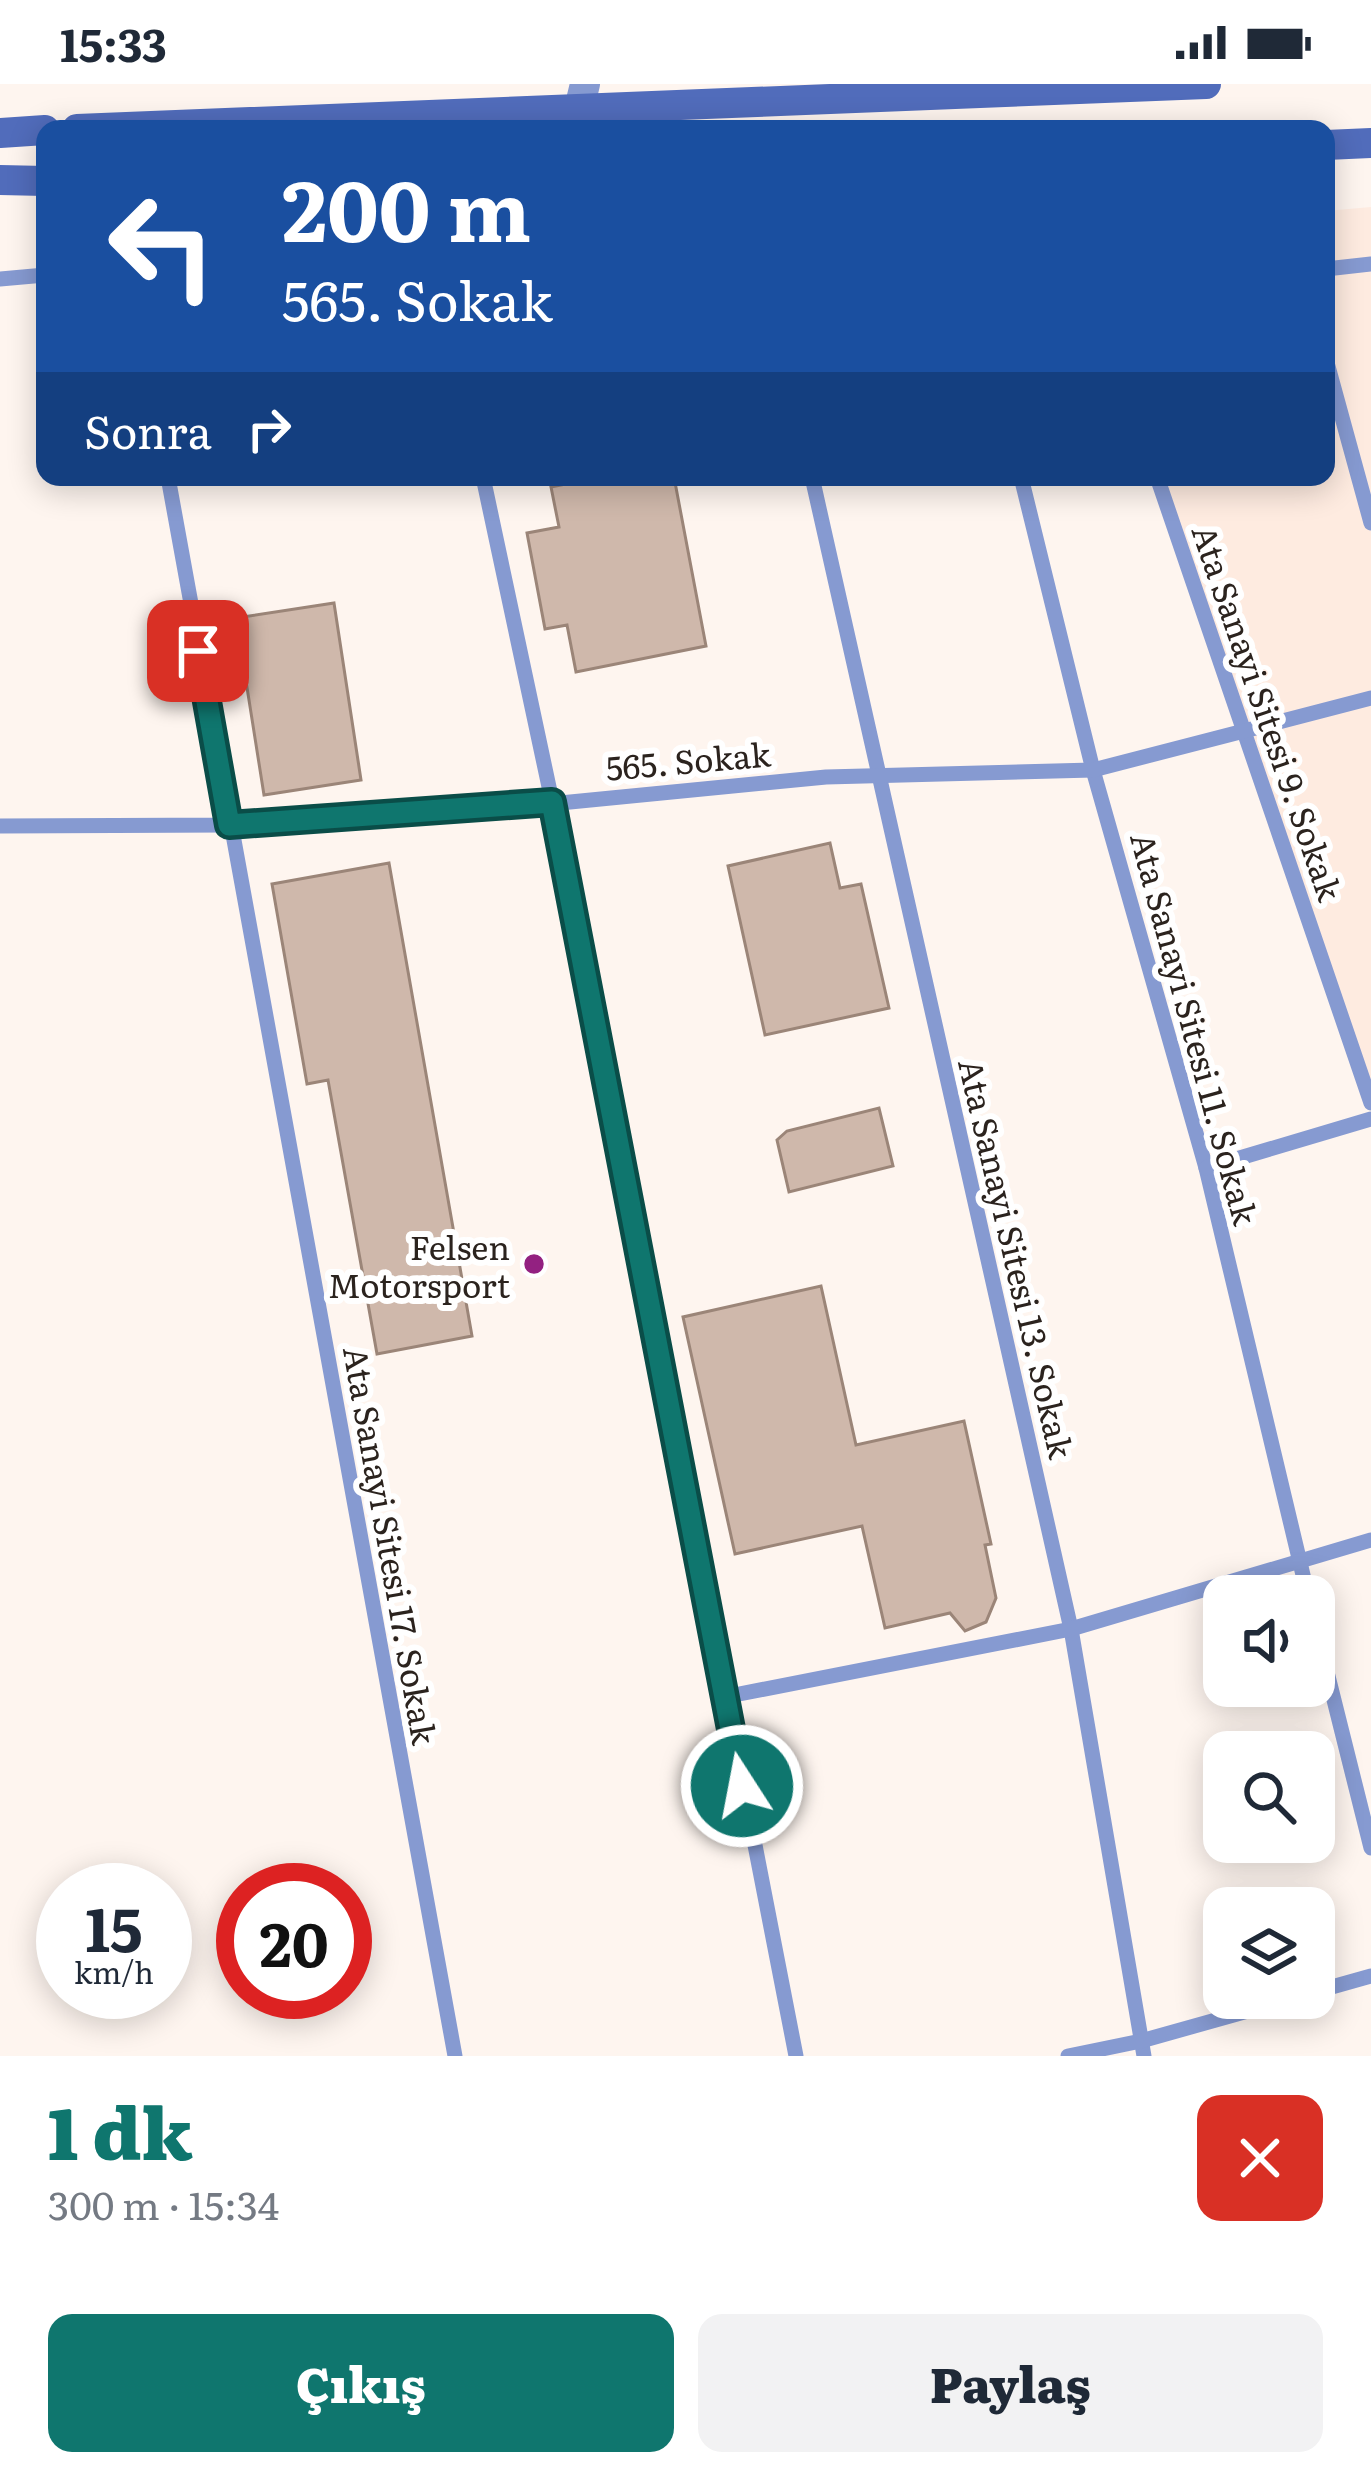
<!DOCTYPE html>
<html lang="tr">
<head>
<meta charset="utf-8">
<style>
  :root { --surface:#fff; --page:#f2f2f3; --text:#1f2937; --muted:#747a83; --accent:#0f766e }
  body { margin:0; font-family:Literata,serif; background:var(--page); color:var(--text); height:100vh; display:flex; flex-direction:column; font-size:45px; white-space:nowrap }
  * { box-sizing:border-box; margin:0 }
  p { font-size:39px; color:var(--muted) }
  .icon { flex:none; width:66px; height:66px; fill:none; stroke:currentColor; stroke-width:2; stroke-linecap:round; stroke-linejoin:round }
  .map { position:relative; height:1972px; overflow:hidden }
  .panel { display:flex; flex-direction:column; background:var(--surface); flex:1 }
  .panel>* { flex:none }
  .top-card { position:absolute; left:36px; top:36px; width:1299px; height:366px; border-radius:24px; box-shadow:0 6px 30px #0003; background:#1a4fa0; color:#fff; overflow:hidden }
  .buttons { position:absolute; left:1203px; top:1491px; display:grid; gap:24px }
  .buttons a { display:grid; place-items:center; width:132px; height:132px; border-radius:24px; background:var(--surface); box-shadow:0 6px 30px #0003; font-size:60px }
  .speed { position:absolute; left:36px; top:1779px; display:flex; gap:24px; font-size:60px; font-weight:700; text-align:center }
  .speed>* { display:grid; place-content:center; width:156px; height:156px; border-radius:50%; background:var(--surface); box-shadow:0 6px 30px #0003; line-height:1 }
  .speed small { font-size:30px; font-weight:400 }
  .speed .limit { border:18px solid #d22; background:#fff; color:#111 }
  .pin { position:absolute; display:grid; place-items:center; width:102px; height:102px; color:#fff; margin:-51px; border-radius:24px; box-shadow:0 6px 18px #0006 }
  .me { position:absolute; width:132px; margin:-66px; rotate:349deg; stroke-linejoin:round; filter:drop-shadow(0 0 9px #0008) }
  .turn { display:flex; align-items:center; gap:42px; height:252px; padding:0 48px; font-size:54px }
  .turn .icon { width:156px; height:156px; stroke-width:2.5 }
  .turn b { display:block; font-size:84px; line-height:102px }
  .then { display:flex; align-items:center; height:114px; padding:0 48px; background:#0003; gap:24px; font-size:45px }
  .round { display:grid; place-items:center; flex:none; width:126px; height:126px; border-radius:24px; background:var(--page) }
  .summary { display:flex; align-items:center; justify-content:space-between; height:204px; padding:0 48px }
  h1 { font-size:72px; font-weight:800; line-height:90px; color:var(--accent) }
  .primary-button { display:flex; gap:24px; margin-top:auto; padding:24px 48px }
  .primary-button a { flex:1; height:138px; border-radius:24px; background:var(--accent); color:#fff; font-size:48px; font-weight:800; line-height:138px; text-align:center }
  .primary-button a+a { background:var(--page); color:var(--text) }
  .status { display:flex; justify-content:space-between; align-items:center; height:84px; padding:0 60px; background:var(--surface); direction:ltr }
  .status svg { height:33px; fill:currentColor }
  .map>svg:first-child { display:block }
</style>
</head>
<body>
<div class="status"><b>15:33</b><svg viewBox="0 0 49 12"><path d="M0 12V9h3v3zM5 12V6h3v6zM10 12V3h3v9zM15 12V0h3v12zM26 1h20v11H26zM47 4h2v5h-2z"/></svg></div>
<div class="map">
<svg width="1371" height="1972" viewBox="0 0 1371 1972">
  <rect width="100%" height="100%" fill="#fef5ef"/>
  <polygon fill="#feebe0" points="1371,123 1371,1027 1155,393 1326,393 1326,127"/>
  <g fill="#cfb8ab" stroke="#9b8578" stroke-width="3">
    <polygon points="600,393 674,393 706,562 576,588 567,541 545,545 527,449 559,443 551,403"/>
    <polygon points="334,519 361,696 264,711 236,534"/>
    <polygon points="830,759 840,804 861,800 889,924 765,951 728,782"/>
    <polygon points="389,779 472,1252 377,1270 328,996 307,1000 272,800"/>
    <polygon points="879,1024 893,1082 789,1108 777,1056 787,1047"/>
    <polygon points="821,1202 856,1361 964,1337 991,1460 985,1461 996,1514 986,1538 965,1547 950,1529 885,1544 862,1442 735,1470 683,1233"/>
  </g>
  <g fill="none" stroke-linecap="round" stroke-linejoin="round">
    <g stroke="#869ad1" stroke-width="15">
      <polyline points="1326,185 1371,180"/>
      <polyline points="0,195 45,191"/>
      <polyline points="1326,275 1371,439"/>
      <polyline points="168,393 455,1972"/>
      <polyline points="483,393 552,717 796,1972"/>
      <polyline points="812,393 1071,1545 1144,1972"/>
      <polyline points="1021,393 1093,686 1206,1084 1308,1512"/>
      <polyline points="1157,393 1371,1019"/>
      <polyline points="0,742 229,741 509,724 826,693 1093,686 1371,614"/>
      <polyline points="1206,1084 1371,1035"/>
      <polyline points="1314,1536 1371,1764"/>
      <polyline points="724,1613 1071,1545 1371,1456"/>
      <polyline points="1314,1908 1371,1892"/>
      <polyline points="1068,1972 1141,1957 1294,1914"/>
    </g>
    <polyline stroke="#869ad1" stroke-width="30" points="579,25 585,0"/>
    <g stroke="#516cbb" stroke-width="30">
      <polyline points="77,45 1206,0"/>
      <polyline points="0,49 45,46"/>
      <polyline points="1326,61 1371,59"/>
      <polyline points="0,96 45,97"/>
    </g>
  </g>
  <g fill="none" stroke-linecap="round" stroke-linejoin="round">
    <defs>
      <polyline id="route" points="198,567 229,741 552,718 742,1702"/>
    </defs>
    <use href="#route" stroke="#0a4d48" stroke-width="30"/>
    <use href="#route" stroke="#0f766e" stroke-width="21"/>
  </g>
  <circle fill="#932181" stroke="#fff" stroke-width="4.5" cx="534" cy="1180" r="12"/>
  <g text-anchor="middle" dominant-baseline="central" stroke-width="12" stroke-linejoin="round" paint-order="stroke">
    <g font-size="33" fill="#2b231e" stroke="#fff">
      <text transform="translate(1269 628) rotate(71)">Ata Sanayi Sitesi 9. Sokak</text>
      <text transform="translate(688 675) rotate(-5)">565. Sokak</text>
      <text transform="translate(1196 944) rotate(75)">Ata Sanayi Sitesi 11. Sokak</text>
      <text transform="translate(1018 1174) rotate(77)">Ata Sanayi Sitesi 13. Sokak</text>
      <text transform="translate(392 1461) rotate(80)">Ata Sanayi Sitesi 17. Sokak</text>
    </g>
    <g font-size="33" fill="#2b231e" stroke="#fff" text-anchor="end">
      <text x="510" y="1161">Felsen<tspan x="510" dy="38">Motorsport</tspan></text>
    </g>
  </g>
</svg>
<div class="buttons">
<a><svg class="icon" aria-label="sound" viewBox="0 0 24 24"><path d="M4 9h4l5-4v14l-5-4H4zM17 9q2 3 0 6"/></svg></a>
<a><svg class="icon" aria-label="search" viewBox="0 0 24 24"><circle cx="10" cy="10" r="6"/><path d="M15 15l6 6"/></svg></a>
<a><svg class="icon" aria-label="layers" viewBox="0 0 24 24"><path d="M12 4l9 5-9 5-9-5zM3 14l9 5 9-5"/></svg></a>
</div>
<div class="speed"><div>15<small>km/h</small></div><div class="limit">20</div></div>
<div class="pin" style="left:198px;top:567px;background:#d93025"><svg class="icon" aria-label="arrive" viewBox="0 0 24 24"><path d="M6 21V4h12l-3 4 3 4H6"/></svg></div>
<svg class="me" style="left:742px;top:1702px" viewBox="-20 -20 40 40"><circle r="17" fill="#0f766e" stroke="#fff" stroke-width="3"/><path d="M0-11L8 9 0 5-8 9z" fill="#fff"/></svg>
<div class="top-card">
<div class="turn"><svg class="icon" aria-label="left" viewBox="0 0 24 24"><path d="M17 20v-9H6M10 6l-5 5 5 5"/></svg><div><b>200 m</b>565. Sokak</div></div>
<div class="then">Sonra<svg class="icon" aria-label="right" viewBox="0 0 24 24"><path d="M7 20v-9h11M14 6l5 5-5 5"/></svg></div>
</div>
</div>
<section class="panel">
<div class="summary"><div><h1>1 dk</h1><p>300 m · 15:34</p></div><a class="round" style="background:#d93025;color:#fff"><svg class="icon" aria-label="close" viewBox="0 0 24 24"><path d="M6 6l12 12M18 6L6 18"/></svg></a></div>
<div class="primary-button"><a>Çıkış</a><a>Paylaş</a></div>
</section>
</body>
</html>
